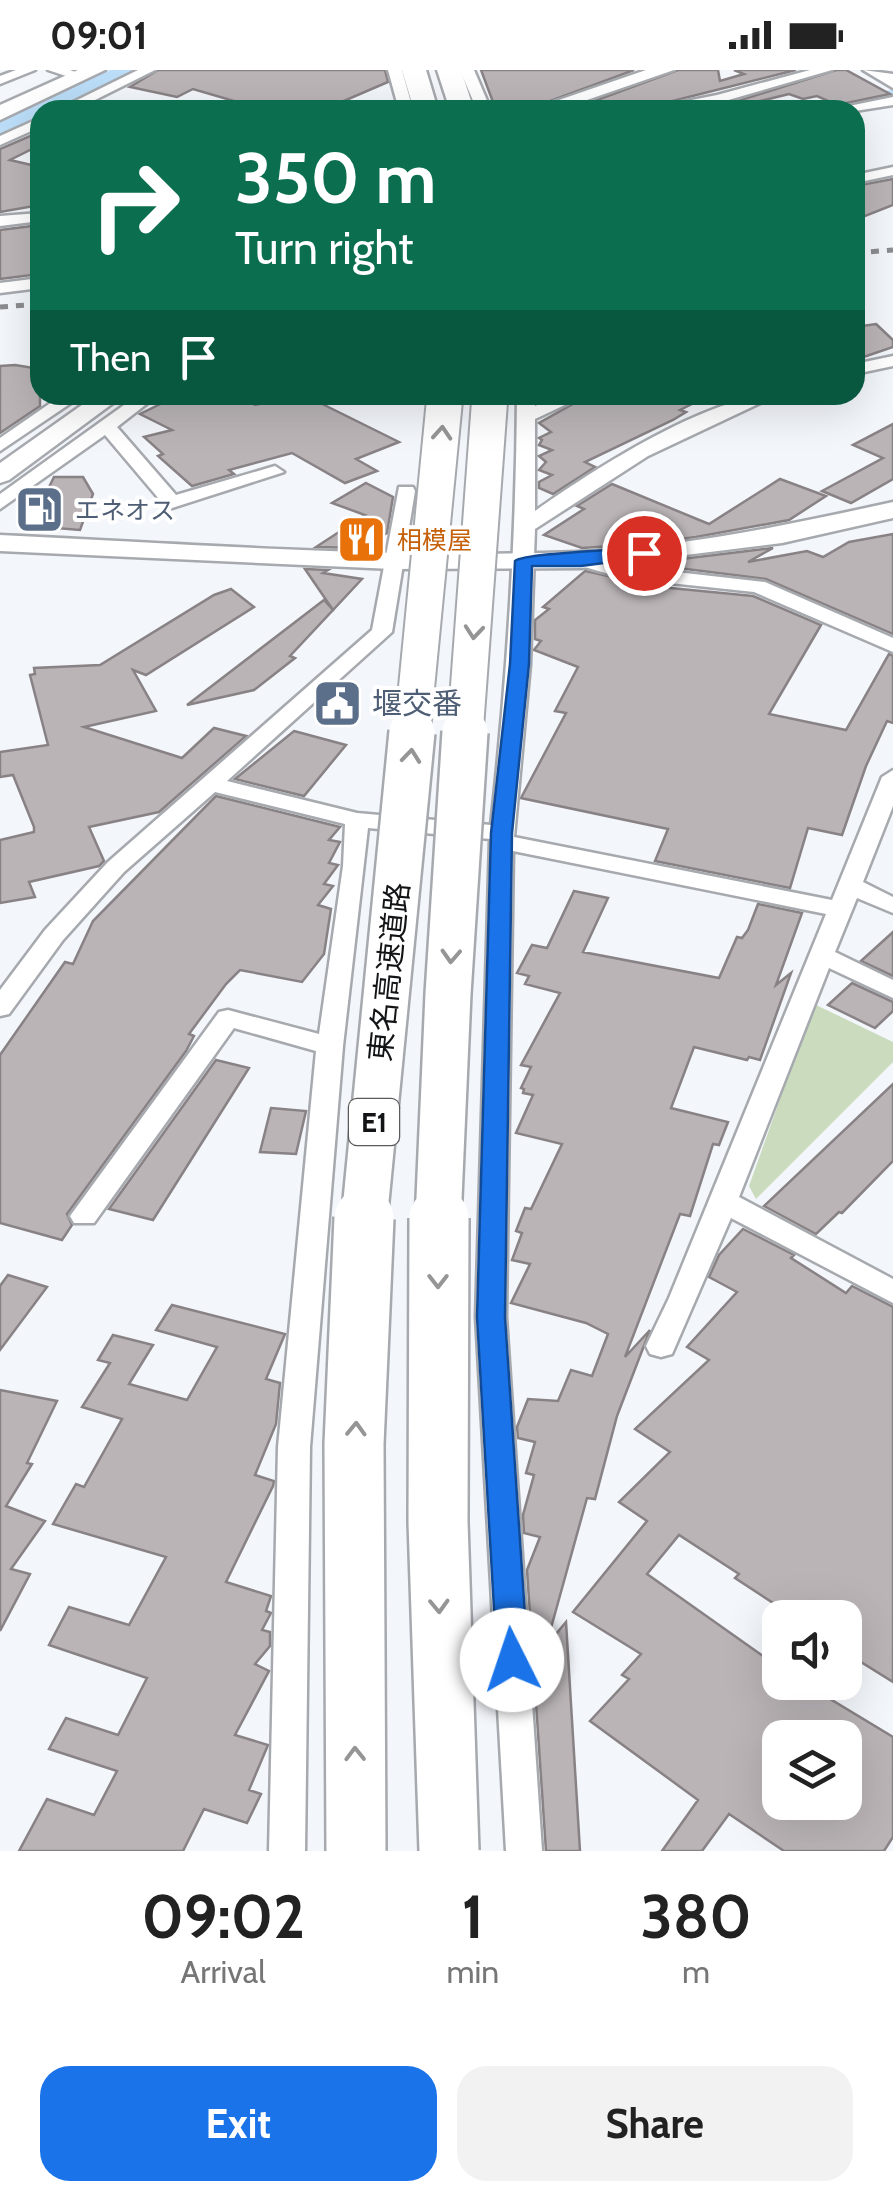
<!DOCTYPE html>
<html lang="en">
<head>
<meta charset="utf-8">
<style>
  :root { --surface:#fff; --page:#f2f2f2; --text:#222; --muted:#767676; --accent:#1a73e8 }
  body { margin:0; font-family:Cabin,"Noto Sans JP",sans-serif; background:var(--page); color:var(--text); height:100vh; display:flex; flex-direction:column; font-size:38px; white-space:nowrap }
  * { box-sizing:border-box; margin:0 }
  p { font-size:32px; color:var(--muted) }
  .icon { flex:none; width:55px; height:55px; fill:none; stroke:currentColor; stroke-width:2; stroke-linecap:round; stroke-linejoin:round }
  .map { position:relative; height:1781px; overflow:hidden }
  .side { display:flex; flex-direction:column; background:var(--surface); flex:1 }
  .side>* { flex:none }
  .guide { position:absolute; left:30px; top:30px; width:835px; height:305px; border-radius:30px; box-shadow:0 10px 40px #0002; background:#0b6e4f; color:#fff; overflow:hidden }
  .tools { position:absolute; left:762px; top:1530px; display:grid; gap:20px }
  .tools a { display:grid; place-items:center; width:100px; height:100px; border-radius:20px; background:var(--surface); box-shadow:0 10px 40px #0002; font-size:50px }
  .pin { position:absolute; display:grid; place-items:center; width:85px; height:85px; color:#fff; margin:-42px; border:5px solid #fff; border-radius:50%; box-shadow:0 2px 10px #0007 }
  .me { position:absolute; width:110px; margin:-55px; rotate:356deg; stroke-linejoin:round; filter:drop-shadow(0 0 8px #0008) }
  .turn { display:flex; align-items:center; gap:35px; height:210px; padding:0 40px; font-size:45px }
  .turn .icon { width:130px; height:130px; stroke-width:2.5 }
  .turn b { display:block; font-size:70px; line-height:85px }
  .then { display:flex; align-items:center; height:95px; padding:0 40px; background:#0003; gap:20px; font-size:38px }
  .eta { display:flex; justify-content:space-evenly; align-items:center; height:170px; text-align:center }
  .eta b { font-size:60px; font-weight:700; line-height:70px }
  .action { display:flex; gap:20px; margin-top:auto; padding:20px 40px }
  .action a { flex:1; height:115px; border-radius:30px; background:var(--accent); color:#fff; font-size:40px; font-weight:700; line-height:115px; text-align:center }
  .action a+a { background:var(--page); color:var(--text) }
  .status { display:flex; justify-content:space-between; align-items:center; height:70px; padding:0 50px; background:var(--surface); direction:ltr }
  .status svg { height:28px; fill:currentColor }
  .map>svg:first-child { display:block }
</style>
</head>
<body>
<div class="status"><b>09:01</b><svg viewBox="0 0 49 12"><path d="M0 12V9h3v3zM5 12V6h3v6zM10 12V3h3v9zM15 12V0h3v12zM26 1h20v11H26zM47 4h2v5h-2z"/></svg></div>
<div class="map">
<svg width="893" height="1781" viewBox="0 0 893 1781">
  <rect width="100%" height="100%" fill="#f3f6fb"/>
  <polygon fill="#cadbbe" points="814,934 893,972 893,992 756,1129 749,1116"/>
  <polygon fill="#bbddf7" points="110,0 136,0 61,38 40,40 40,46 0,66 0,51"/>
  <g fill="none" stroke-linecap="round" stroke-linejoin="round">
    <polygon fill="#bbddf7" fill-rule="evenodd" points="893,20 893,30 797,40 842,25"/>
  </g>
  <g fill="#bab4b7" stroke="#888285" stroke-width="2.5" fill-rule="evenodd">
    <polygon points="158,0 385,0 388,12 323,40 251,36 193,19 177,27 130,17"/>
    <polygon points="481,0 634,0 526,40 496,40"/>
    <polygon points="678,0 718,0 720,11 744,4 734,0 796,0 637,40 570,40"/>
    <polygon points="836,0 846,0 890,24 837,35 817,26 803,29 789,24 724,40 682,40 719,37"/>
    <polygon points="37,63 40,63 40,75 10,90 40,97 40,135 0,142 0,79"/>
    <polygon points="893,109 893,135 855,150 855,116"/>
    <polygon points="40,155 40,204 0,209 0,160"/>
    <polygon points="876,254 893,270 893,277 855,290 855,257"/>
    <polygon points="15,295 40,299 40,336 0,363 0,296"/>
    <polygon points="179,325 239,325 255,335 304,325 399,372 356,389 377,401 345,413 292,383 229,400 234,404 192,416 158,386 163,384 144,367 172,360 140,344"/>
    <polygon points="589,325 710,325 680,340 686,342 673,350 585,392 595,397 553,424 539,418 539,412 552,405 539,400 546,392 539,386 552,380 539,375 542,370 539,368 551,362 539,353"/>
    <polygon points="893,354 893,409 851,433 822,421 883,388 853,375"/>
    <polygon points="54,407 83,407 93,424 80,460 30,456"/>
    <polygon points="780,409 826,426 789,450 696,467 665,471 645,463 626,475 582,478 544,465 584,439 577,436 612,414 709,454"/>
    <polygon points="366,413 393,427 387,463 361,478 316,477 365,445 332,433"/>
    <polygon points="893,464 893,564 766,509 670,497 673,490 773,478 748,492 807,481 823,487 849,472"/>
    <polygon points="305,499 328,500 323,503 362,509 333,540"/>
    <polygon points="585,501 660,517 753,526 821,555 769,644 846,660 889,584 893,586 893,653 887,651 866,696 842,765 808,758 790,818 655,791 668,759 521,728 566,643 555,641 578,597 534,580 541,571 535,569 535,550 549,539 543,537"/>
    <polygon points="231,519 254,537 146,605 133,600 156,641 84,657 182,688 214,658 246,666 159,742 89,757 104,791 99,796 29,812 35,827 0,833 0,770 34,762 34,757 13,705 0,707 0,682 48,675 30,605 35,604 34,598 100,595 214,525"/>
    <polygon points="324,530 333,540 290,586 295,588 254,620 187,635"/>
    <polygon points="294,661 346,675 304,726 235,709"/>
    <polygon points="216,726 340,757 329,770 340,772 329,793 338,795 324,814 333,816 318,835 331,839 324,884 302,912 240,900 226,914 189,964 194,966 186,981 67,1144 72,1155 62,1170 0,1153 0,985 65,892 73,894 93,851"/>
    <polygon points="574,821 608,828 583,882 719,908 737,867 742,868 748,860 758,834 802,843 776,915 791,903 760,990 749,987 747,990 694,977 671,1038 728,1052 719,1075 713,1074 690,1146 680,1144 625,1287 650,1260 617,1346 595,1429 587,1428 546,1576 566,1552 580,1781 546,1781 527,1500 540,1467 524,1463 523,1445 534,1405 526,1403 535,1372 518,1368 517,1357 528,1329 558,1331 571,1300 592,1306 608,1264 586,1253 511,1233 530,1194 512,1190 522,1163 516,1161 525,1138 531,1139 562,1074 516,1063 533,1025 523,1023 524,1019 521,1018 531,997 521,995 560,923 525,914 529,906 517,903 532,875 547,878"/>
    <polygon points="893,862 893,906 861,891"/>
    <polygon points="852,913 893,932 893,941 875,958 828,935"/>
    <polygon points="216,990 249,998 153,1150 109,1139"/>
    <polygon points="893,1014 893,1091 842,1143 839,1142 816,1164 764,1136"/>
    <polygon points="271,1038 306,1041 296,1084 260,1082"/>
    <path d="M743,1159L794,1185L791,1188L846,1223L852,1216L893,1237V1612L845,1582V1548H796L735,1508L739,1504L679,1465L647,1504L780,1598V1612H802L893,1667V1767L884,1781H784L729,1744L702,1781H662L698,1730L590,1651L629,1609L622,1605L641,1584L573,1542L647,1451L619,1432L670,1382L635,1359L709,1290L687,1277L737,1222L709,1207L719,1185ZM780,1668H845V1732H780Z"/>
    <polygon points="8,1205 47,1217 0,1280 0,1216"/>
    <polygon points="172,1235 285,1264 266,1309 280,1313 276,1354 255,1405 274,1411 273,1416 226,1512 271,1526 266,1541 271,1543 262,1560 270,1562 270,1576 255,1594 269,1601 235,1665 268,1675 249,1720 261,1724 247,1753 204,1739 183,1781 19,1781 47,1729 94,1745 117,1701 49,1679 66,1648 118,1665 147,1608 49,1575 69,1537 129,1555 166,1487 53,1454 76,1414 84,1417 122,1349 82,1337 110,1293 98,1290 113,1265 153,1275 129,1314 187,1330 217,1277 156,1260"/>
    <polygon points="0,1320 57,1331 27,1393 32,1394 6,1436 45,1451 11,1499 30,1504 0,1561"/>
  </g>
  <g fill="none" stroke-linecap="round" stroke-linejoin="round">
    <defs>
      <g id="street">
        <polygon points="16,0 35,0 0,14 0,6"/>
        <polygon points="48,0 70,0 88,7 81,11"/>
        <polygon points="138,0 155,0 75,40 57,40"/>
        <polygon points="388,0 402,0 413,40 399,40"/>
        <polygon points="460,0 474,0 491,40 477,40"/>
        <polygon points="810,0 832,0 718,33 641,40 717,25"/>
        <polygon points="863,0 893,4 893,18"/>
        <polygon points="893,27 893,35 855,41 829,40"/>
        <polygon points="40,48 40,57 0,75 0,66"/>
        <polygon points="893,97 893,105 855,113 855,105"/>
        <polygon points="40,143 40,151 0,156 0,146"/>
        <polygon points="40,208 40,218 0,223 0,213"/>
        <polygon points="893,286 893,296 855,304 855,294"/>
        <polygon points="62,325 83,325 0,381 0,368"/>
        <polygon points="138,325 158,325 117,357 176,425 275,396 284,402 172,438 165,436 105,365 0,439 0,424"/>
        <path d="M517,325H535V336L562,325H586L535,349V441C592,401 708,325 777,325L648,386L535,459L530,595L514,767L832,830L882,707L893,700V736L863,812L893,827V843L857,828L835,882L893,910V928L829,898L739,1127L893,1209V1233L731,1148L672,1284L661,1287L650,1284L646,1276L669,1228L826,844L513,781L506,1247L542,1781H506L476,1247L490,769L368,758L343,976L310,1377L305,1781H269L278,1377L316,981L234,958L94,1153H74L70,1146L219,942L228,940L319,964L343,796L345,754L215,722L124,802L63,870L9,944L0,946V920L45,860L108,792L372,560L399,417H413L415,421L392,562L227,711L357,743L491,755C507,611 516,470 517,325Z"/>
        <polygon points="581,484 624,496 765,512 893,568 893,582 754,522 623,508 574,494 571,490"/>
      </g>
      <g id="secondary">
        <polygon points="646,0 674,0 558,40 530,40"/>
        <polygon points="96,325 124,325 9,410 0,413 0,393"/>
        <path d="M893,432V448L782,473L581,498L393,499L0,481V465C192,474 385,489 578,482C680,478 793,454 893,432Z"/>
      </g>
      <polygon id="primary" points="78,0 105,0 0,50 0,35"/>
      <g id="highway">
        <polygon points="402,0 426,0 438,40 414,40"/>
        <polygon points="437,0 461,0 474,40 450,40"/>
      </g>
    </defs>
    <use href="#street" stroke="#a6a9ae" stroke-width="5"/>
    <use href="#secondary" stroke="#a6a9ae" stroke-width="5"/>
    <use href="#primary" stroke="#a6a9ae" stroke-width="5"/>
    <use href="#highway" stroke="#a6a9ae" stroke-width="5"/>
    <use href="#street" fill="#fff" fill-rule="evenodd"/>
    <use href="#secondary" fill="#fff" fill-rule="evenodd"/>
    <use href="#primary" fill="#fff" fill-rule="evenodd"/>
    <use href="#highway" fill="#fff" fill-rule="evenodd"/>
    <g stroke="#8a8c8f" stroke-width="5" stroke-dasharray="8 8" stroke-linecap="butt">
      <polyline points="855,183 893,180"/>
      <polyline points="0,237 40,234"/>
    </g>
    <defs>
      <g id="highway-bridge-far2">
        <polyline points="412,664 445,325"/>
        <polyline points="465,664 490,325"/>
      </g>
      <g id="highway-bridge-far1">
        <polyline points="364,1151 412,662"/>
        <polyline points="438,1151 448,924 465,662"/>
      </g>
      <g id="highway-bridge">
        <polyline points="439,1148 438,1452 449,1781"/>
        <polyline points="356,1781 354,1374 364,1148"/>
      </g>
    </defs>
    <use href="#highway-bridge-far2" stroke="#a6a9ae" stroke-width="39" stroke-linecap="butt"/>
    <use href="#highway-bridge-far1" stroke="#a6a9ae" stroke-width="50" stroke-linecap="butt"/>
    <use href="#highway-bridge" stroke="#a6a9ae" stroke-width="64" stroke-linecap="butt"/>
    <use href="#highway-bridge-far2" stroke="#fff" stroke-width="35"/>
    <use href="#highway-bridge-far1" stroke="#fff" stroke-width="45"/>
    <use href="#highway-bridge" stroke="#fff" stroke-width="59"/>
  </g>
  <defs><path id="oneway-chevron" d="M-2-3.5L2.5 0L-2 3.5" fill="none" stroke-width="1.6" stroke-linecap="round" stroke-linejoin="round" transform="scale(2.5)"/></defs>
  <g stroke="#959596">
    <use href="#oneway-chevron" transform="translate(442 363) rotate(-86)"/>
    <use href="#oneway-chevron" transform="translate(474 562) rotate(95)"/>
    <use href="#oneway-chevron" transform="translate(411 686) rotate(-84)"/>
    <use href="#oneway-chevron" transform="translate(451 886) rotate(93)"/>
    <use href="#oneway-chevron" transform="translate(438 1211) rotate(90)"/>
    <use href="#oneway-chevron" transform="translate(356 1359) rotate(-88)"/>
    <use href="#oneway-chevron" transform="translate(439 1536) rotate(88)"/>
    <use href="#oneway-chevron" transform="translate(355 1684) rotate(-91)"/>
  </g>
  <path fill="#1a73e8" stroke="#114b97" stroke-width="2.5" d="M644,477L650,479V487L581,496H532L529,594L512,763L505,1247L528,1590L524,1600L512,1604L501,1600L497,1590L477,1247L491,763L510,594L515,491C525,483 622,480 644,477Z"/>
  <defs>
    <symbol id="fuel-square" viewBox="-11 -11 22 22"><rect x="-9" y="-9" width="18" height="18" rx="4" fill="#5c6f8a" stroke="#fff"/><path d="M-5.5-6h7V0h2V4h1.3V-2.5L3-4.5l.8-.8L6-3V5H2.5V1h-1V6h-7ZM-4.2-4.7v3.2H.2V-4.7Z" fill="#fff"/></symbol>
    <symbol id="restaurant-square" viewBox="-11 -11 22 22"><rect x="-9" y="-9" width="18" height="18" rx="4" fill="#e8710a" stroke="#fff"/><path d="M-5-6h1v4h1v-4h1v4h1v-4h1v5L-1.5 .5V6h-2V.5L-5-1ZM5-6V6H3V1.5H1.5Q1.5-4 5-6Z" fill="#fff"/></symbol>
    <symbol id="civic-square" viewBox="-11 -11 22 22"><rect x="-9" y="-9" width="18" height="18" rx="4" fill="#5c6f8a" stroke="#fff"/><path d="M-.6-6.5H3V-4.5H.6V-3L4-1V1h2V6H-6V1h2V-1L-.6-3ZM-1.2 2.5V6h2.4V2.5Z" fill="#fff"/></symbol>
  </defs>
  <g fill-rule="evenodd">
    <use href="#fuel-square" x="12" y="412" width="55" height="55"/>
    <use href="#restaurant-square" x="334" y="442" width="55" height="55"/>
    <use href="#civic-square" x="310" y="606" width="55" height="55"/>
  </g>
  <g text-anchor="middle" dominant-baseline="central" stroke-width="8" stroke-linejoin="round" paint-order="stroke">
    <g font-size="25" fill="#4e5e75" stroke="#fff" text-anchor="start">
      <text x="75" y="440">エネオス</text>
    </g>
    <g font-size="25" fill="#c56008" stroke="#fff" text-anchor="start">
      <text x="397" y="470">相模屋</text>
    </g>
    <rect fill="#fff" stroke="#5a5a5c" stroke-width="2.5" x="349" y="1029" width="50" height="46" rx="8"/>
    <g font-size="28" font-weight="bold" fill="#131416">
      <text x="374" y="1052">E1</text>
    </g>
    <g font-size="30" fill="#4e5e75" stroke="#fff" text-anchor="start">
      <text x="372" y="633">堰交番</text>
    </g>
    <g font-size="30" fill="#131416" stroke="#fff">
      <text transform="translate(389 902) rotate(-84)">東名高速道路</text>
    </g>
  </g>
</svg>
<div class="tools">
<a><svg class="icon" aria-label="sound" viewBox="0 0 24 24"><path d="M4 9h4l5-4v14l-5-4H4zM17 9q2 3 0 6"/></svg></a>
<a><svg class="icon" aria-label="layers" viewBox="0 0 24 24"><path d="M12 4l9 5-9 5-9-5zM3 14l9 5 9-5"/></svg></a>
</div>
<div class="pin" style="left:644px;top:483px;background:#d93025"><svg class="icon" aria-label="arrive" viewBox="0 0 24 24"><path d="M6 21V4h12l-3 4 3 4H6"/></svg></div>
<svg class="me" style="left:512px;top:1590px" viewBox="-20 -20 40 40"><circle r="19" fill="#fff"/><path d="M0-13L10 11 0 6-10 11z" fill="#1a73e8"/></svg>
<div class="guide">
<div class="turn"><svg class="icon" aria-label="right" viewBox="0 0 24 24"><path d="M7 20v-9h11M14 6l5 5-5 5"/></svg><div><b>350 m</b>Turn right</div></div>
<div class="then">Then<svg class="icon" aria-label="arrive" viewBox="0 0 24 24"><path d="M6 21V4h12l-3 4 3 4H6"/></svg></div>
</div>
</div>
<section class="side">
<div class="eta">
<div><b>09:02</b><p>Arrival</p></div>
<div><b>1</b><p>min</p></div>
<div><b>380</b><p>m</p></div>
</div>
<div class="action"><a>Exit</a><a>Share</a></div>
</section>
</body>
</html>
